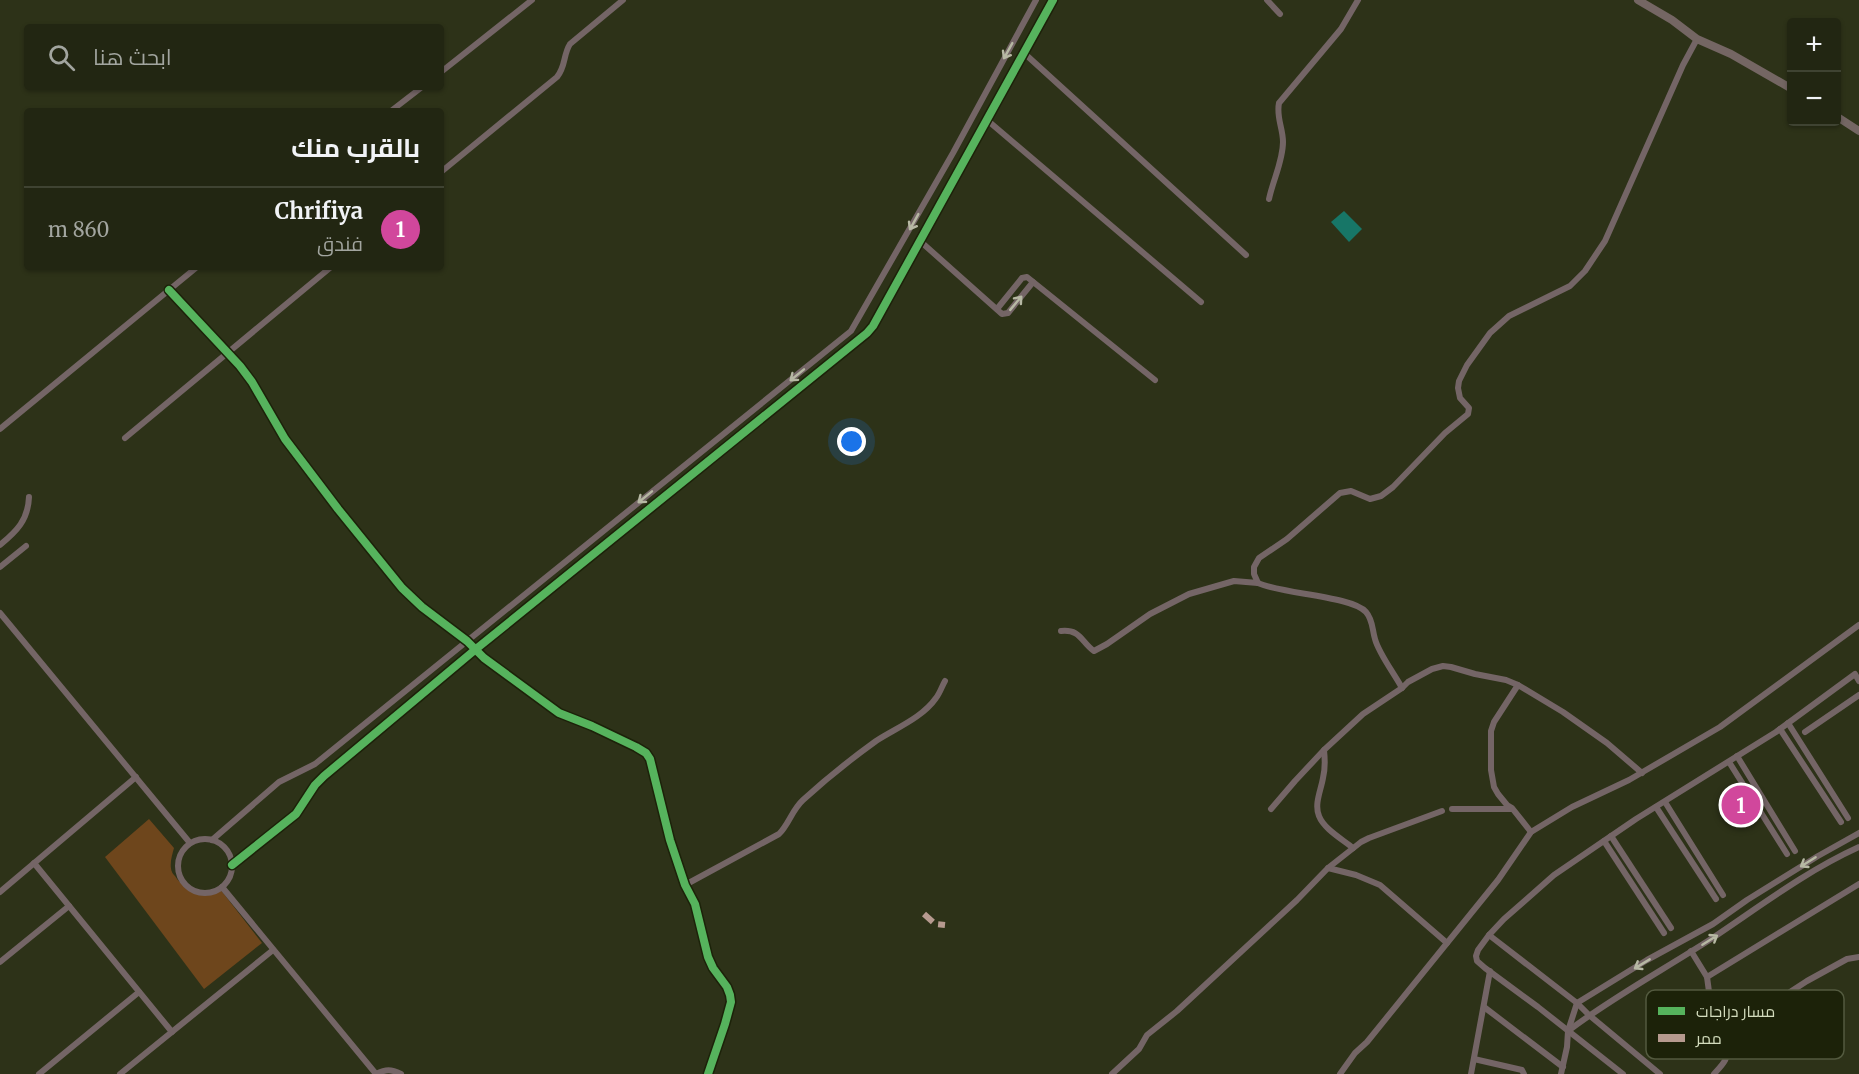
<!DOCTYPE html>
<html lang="ar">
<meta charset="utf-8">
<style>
body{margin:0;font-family:Merriweather,Cairo,serif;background:#2a2e1b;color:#f1f3f6;direction:rtl}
.controls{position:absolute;right:18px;top:18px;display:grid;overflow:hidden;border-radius:6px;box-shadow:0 2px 4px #0004}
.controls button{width:54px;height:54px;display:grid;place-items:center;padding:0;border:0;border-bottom:2px solid #3f4332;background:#222612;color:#f1f3f6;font:30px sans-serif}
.you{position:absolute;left:852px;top:442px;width:21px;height:21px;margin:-15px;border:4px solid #fff;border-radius:50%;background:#1a73e8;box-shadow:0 0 0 9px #1a73e833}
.badge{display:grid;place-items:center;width:39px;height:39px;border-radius:50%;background:#99a083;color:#fff;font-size:20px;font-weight:700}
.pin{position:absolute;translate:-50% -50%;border:3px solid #fff;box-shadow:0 2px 6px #0006}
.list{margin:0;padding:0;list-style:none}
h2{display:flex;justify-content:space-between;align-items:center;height:78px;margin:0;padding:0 24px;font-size:26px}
h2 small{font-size:20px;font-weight:400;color:#a2a59f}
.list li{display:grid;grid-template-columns:39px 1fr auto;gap:18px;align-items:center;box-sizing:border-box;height:84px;padding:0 24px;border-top:2px solid #3f4332}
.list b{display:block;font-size:22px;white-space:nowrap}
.list p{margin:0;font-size:20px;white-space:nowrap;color:#a2a59f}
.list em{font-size:20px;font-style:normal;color:#a2a59f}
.icon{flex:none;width:33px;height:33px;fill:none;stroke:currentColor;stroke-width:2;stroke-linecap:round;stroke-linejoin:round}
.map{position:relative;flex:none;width:1859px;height:1074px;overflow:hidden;direction:ltr}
.search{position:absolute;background:#222612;box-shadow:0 2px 4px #0004;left:24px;top:24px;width:420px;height:66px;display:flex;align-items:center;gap:15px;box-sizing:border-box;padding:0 21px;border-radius:6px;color:#a2a59f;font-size:22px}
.panel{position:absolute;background:#222612;box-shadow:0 2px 4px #0004;left:24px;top:108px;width:420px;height:162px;border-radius:6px;direction:rtl}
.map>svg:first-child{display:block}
.green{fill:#6e461c}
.water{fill:#177667}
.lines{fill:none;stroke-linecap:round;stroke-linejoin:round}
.street{stroke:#746566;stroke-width:6}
.secondary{stroke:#746663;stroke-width:8}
.quiet{stroke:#b69a8f;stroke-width:6;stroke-dasharray:12 6;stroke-linecap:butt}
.cycleway-casing{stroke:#1c2209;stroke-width:11}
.cycleway{stroke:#56b35d;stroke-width:8}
.oneway{stroke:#b6b8a3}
.key{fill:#1c2209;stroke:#535a3f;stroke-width:1.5}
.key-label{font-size:16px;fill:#d3dcbd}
</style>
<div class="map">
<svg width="1859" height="1074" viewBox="0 0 1859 1074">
<rect width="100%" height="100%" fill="#2d3218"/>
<path class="green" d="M149,819l25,29c-2,7 -5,17 -2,24 0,1 5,6 5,7 13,15 25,16 43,10l42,54 -58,46 -99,-132z"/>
<path class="water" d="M1344,211l18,18 -13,13 -18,-20z"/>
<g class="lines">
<g class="street">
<path d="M1267,0l13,14"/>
<path d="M1024,53l222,202"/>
<path d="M441,72l91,-72"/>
<path d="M391,111l31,-24"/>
<path d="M987,120l214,182"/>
<path d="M441,172l116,-95c9,-11 6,-22 13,-33l53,-44"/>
<path d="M1269,199c4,-19 14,-38 14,-57 0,-14 -7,-25 -4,-39l62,-74 17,-29"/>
<path d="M920,241l82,73 6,-1 25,-31"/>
<path d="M169,290l71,76 12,16 33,57 53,70 64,79 20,19 45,34 17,17 75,55 33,13 44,21 10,6 4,6 20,81 15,45 10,19 13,53 5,11 14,19 3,8 1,7 -6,22 -17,50"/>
<path d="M997,309l25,-31 5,-1 128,103"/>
<path d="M0,429l197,-162"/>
<path d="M125,438l206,-171"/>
<path d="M0,545c17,-14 28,-25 29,-48"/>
<path d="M0,567l26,-21"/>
<path d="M0,613l190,230"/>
<path d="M1061,631c20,-2 20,11 33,20l13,-7 43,-30 39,-20 45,-13 24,2"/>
<path d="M1518,685l-24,37 -3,9v39l3,17 4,7 9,11 5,3 19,24"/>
<path d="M1402,688c-8,-15 -23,-34 -27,-49 -3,-10 -2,-19 -9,-27 -14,-16 -84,-18 -108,-29l-4,-9v-7l5,-9 28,-19 53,-46 11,-2 19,8 11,-3 12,-9 52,-54 23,-19 1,-6 -9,-10 -2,-10 1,-7 8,-16 23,-32 19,-17 61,-30 15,-15 20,-30 78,-176 14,-26"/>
<path d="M1788,723l60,95"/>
<path d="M1780,729l61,93"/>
<path d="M1805,732l54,-37"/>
<path d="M1737,756l58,95"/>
<path d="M1729,762l58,92"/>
<path d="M1665,802l58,93"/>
<path d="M1656,807l60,92"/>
<path d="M1271,809l24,-28 29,-31"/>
<path d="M1452,809h60"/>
<path d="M1611,836l60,92"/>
<circle cx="205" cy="866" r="27"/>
<path d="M212,840l67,-58 36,-18 536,-433 102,-178 83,-153"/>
<path d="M1604,841l60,92"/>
<path d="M1353,848c-11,-9 -29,-19 -34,-32 -5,-12 2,-26 4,-38 2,-8 2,-19 1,-28l39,-36 39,-26 6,-6 24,-13 11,-3 8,1 24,7 31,6 12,5 45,27 44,31 35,30"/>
<path d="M34,863l138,169"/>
<path d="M232,865l64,-51 19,-29 9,-9 152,-127 391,-316 6,-7 180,-326"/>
<path d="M1328,868l28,7 24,10 67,58"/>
<path d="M685,885l94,-51c10,-10 13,-24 24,-34 23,-21 48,-41 73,-59 20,-13 46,-23 60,-43 4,-5 6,-12 9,-17"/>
<path d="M222,887l154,187"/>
<path d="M0,892l136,-115"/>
<path d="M1489,935l88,68 12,12 71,59"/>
<path d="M1691,951l16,26 3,22 17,49c2,11 -5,17 -13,26"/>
<path d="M0,962l69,-56"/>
<path d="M1707,977l152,-93"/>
<path d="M1484,1007l79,60"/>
<path d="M1568,1031c45,-34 95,-61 143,-92 48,-32 95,-68 148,-92"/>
<path d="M1727,1048l31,-35 49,-32 40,-22 12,-2"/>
<path d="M1474,1059l48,11 2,4"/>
<path d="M39,1074l100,-82"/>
<path d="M120,1074l153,-124"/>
<path d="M376,1074c10,-5 15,-5 25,0"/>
<path d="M1112,1074l27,-25 8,-14 30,-24 120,-111 31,-32 33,-26 8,-4 73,-27"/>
<path d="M1340,1074l15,-21 12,-11 131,-162 33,-48 41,-25 57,-27 91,-53 139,-102"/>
<path d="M1471,1074l19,-103"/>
<path d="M1561,1074l6,-27 1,-16 9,-28 70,-43 66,-36 34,-24 71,-44 41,-23"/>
<path d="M1623,1074l-85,-67 -53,-39 -8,-7 -1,-5 2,-6 11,-15 15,-16 50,-44 82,-56 140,-87 79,-58 4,7"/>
</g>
<g class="secondary">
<path d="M1638,0l34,20 25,19 34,15 61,35"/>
<path d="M1836,116l23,15"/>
</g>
<path class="quiet" d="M924,914l11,10 10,1"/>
<defs>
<g id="cycleway">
<path d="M169,290l71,76 12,16 33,57 53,70 64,79 20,19 45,34 17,17 75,55 33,13 44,21 10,6 4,6 20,81 15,45 10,19 13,53 5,11 14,19 3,8 1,7 -6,22 -17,50"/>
<path d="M232,865l64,-51 19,-29 9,-9 152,-127 391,-316 6,-7 180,-326"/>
</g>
</defs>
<use href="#cycleway" class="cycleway-casing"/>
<use href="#cycleway" class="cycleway"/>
</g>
<defs><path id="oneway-shaft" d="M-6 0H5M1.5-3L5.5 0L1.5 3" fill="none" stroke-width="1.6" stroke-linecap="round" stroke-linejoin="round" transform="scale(1.5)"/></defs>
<g class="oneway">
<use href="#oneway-shaft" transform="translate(1008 51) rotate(119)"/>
<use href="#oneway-shaft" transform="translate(914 222) rotate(119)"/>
<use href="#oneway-shaft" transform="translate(1016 303) rotate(-50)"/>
<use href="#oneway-shaft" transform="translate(797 375) rotate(141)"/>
<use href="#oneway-shaft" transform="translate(645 497) rotate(141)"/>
<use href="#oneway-shaft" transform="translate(1808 862) rotate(148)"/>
<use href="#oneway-shaft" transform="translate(1710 940) rotate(-32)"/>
<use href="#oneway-shaft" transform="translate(1642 964) rotate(149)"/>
</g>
<rect x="1646" y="990" width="198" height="69" rx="9" class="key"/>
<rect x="1658" y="1007" width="27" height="8" fill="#56b35d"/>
<rect x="1658" y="1034" width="27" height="8" fill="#b69a8f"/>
<g class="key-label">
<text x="1696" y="1017">مسار دراجات</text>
<text x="1696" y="1044">ممر</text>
</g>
</svg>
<div class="controls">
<button>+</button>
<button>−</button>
</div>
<div class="you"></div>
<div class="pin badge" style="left:1741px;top:805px;background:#d1479c">1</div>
<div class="search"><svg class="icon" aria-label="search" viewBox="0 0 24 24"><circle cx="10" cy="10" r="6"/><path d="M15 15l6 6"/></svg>ابحث هنا</div>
<section class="panel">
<h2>بالقرب منك<small></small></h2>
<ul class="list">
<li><span class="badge" style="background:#d1479c">1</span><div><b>Chrifiya</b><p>فندق</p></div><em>860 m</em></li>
</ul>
</section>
</div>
